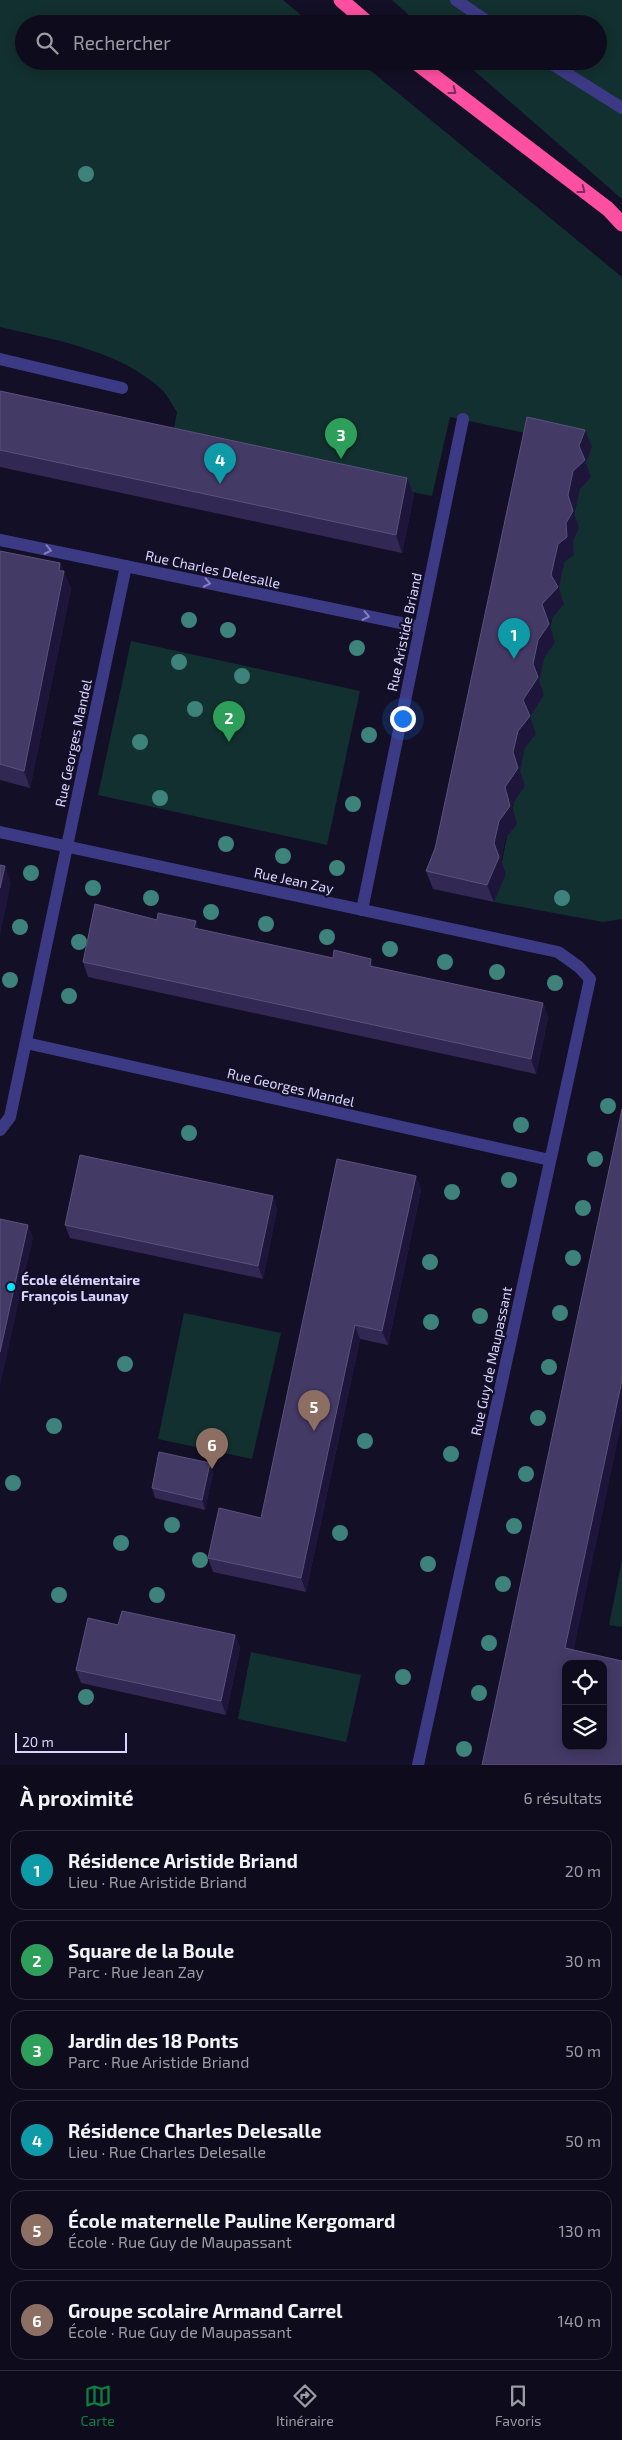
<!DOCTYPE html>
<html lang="fr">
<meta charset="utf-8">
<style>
body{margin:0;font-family:"Exo 2",sans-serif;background:#171425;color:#f1f3f6}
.controls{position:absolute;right:15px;bottom:15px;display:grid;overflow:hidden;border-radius:10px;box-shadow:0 2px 12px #0003}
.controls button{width:45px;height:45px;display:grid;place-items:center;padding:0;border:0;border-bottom:1px solid #2e2b3b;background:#0e0b1c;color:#f1f3f6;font:25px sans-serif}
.scale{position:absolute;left:15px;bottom:12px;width:112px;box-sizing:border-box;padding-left:5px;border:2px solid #d9d4ff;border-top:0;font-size:14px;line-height:18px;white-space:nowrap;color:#d9d4ff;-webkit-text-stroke:4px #130f26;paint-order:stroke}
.you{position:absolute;left:402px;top:718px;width:18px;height:18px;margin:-12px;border:4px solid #fff;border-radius:50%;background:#1a73e8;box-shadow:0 0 0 8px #1a73e833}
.badge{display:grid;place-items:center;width:32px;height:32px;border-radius:50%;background:#0b8043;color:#fff;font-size:16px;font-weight:700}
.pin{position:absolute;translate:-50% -41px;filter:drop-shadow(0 1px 2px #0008)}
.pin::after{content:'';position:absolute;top:26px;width:18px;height:15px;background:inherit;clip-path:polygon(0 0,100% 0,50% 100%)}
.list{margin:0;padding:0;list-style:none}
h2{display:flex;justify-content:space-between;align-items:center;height:65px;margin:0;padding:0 20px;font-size:21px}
h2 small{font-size:16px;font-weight:400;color:#9b9ba3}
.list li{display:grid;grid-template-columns:32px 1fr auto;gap:15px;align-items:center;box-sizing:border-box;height:80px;margin:0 10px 10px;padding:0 10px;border:1px solid #2e2b3b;border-radius:15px}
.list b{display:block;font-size:19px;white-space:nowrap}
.list p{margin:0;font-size:16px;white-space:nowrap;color:#9b9ba3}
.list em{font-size:16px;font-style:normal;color:#9b9ba3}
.icon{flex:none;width:28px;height:28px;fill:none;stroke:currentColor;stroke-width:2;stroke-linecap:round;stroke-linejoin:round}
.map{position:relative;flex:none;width:622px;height:1765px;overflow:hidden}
.search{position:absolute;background:#0e0b1c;box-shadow:0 2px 12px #0003;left:15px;right:15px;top:15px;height:55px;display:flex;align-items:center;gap:12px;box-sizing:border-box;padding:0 18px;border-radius:28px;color:#9b9ba3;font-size:19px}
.sheet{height:605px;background:#0e0b1c}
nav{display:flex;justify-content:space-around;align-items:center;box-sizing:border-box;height:70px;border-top:1px solid #2e2b3b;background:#0e0b1c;font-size:14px;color:#9b9ba3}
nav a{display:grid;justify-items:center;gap:2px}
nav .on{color:#0b8043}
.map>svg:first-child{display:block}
.green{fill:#12302f}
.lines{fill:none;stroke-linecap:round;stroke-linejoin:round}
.minor{stroke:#3d3a85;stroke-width:12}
.highway{stroke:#ff4fa3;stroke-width:15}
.tree{fill:#3d827b}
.wall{fill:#312854}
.shaded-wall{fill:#1d163a}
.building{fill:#433a66;stroke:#5a527e;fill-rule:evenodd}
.oneway{stroke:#7d2c5e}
.oneway2{stroke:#837fbc}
.poi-dot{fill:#00e5ff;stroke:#130f26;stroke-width:2}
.labels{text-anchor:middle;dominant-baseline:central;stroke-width:4.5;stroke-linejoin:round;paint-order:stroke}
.street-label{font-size:14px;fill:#d9d4ff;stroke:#130f26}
.poi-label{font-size:14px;font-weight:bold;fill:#d9d4ff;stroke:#130f26;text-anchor:start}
</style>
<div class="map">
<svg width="622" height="1765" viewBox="0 0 622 1765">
<rect width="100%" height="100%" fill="#130f26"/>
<g class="green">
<path d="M0,0h283l29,24h-288v37h335l263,216v642l-19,3 -109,-20 32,-161 8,-5 -5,-12 17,-74 5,-2 3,-6 -5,-9 16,-74 6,-2 2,-37 8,-36 -51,-50 -80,-17 -18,79 -261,-52 6,-32c-5,-7 -9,-16 -15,-22 -42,-40 -108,-50 -162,-63z"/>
<path d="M392,0h230v199l-159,-138h135v-37h-179z"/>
<path d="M131,641l229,50 -33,154 -229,-50z"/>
<path d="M184,1313l97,20 -29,126 -94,-20z"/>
<path d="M622,1560v67l-13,-2z"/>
<path d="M251,1652l110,23 -15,67 -108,-23z"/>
</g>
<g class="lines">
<g class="minor">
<path d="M456,0l35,24"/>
<path d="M547,61l75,47"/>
<path d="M0,359l122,29"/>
<path d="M0,540l420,87"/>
<path d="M0,832l558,120 21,15 11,12 -172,786"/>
<path d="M362,910l101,-491"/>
<path d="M26,1043l524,117"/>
<path d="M0,1130l10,-13 116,-551"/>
</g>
<g class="highway">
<path d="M341,0l28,24"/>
<path d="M414,61l194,148 14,15"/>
</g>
</g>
<g class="tree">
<circle cx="86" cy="174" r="8"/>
<circle cx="189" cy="620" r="8"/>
<circle cx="228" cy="630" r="8"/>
<circle cx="357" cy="648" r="8"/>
<circle cx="179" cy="662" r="8"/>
<circle cx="242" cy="676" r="8"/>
<circle cx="195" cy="709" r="8"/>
<circle cx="369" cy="735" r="8"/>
<circle cx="140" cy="742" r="8"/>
<circle cx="160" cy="798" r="8"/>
<circle cx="353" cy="804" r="8"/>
<circle cx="226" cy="844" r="8"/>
<circle cx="283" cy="856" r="8"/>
<circle cx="337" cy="868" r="8"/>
<circle cx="31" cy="873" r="8"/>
<circle cx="93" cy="888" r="8"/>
<circle cx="151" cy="898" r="8"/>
<circle cx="562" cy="898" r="8"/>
<circle cx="211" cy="912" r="8"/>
<circle cx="266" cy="924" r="8"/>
<circle cx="20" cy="927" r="8"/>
<circle cx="327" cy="937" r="8"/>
<circle cx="79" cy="942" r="8"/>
<circle cx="390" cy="949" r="8"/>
<circle cx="445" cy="962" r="8"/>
<circle cx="497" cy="972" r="8"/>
<circle cx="10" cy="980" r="8"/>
<circle cx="555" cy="983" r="8"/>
<circle cx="69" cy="996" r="8"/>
<circle cx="608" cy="1106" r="8"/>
<circle cx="521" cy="1125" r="8"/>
<circle cx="189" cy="1133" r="8"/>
<circle cx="595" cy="1159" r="8"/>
<circle cx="509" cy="1180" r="8"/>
<circle cx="452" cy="1192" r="8"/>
<circle cx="583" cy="1208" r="8"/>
<circle cx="573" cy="1258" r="8"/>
<circle cx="430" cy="1262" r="8"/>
<circle cx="560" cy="1313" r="8"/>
<circle cx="480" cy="1316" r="8"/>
<circle cx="431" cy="1322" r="8"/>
<circle cx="125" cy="1364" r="8"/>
<circle cx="549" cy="1367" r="8"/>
<circle cx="538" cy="1418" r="8"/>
<circle cx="54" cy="1426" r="8"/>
<circle cx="365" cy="1441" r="8"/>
<circle cx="451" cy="1454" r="8"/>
<circle cx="526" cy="1474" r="8"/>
<circle cx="13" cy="1483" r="8"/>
<circle cx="172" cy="1525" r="8"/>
<circle cx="514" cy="1526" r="8"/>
<circle cx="340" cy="1533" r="8"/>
<circle cx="121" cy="1543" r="8"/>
<circle cx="200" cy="1560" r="8"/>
<circle cx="428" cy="1564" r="8"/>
<circle cx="503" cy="1584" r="8"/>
<circle cx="59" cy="1595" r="8"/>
<circle cx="157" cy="1595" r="8"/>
<circle cx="489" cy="1643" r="8"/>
<circle cx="403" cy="1677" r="8"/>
<circle cx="479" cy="1693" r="8"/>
<circle cx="86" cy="1697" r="8"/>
<circle cx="464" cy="1749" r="8"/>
</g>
<g class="wall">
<path d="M0,391l407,87 7,17 -12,58 -402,-86z"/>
<path d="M585,430l7,17 -6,16 5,14 -11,12 -6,24 5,15 -6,13 1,14 -10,7 -5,27 5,15 -15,18 6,20 -11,16 -5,23 5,14 -14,22 6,17 -12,15 -4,21 5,16 -13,19 5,19 -12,15 -4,21 5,14 -12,28 -61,-13 -7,-18z"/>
<path d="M0,551l60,12 11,26 -41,199 -30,-8z"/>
<path d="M157,920l386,83 5,15 -12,56 -448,-97 -5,-15z"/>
<path d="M416,1176l5,14 -33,155 -28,-6 -54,253 -93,-20 -5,-14 53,-40z"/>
<path d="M273,1196l4,13 -14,70 -193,-41 -5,-13z"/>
<path d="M210,1463l3,10 -8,37 -50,-12 -3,-10z"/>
<path d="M118,1625l117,10 5,13 -14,67 -145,-32 -5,-13z"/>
</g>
<g class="shaded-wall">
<path d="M585,430l7,17 -6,16 5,14 -11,12 -6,24 5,15 -6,13 1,14 -10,7 -5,27 5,15 -15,18 6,20 -11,16 -5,23 5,14 -14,22 6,17 -12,15 -4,21 5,16 -13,19 5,19 -12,15 -4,21 5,14 -12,28 -7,-17 7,-42 29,-143 10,-36 9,-60 9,-29 7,-31 8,-21 2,-28 11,-49z"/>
<path d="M407,478l7,17 -12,58 -6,-18z"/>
<path d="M60,563l4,11v-3l7,18 -41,199 -6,-17z"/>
<path d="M5,866l6,17 -11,53v-48z"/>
<path d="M196,921l5,15 -7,-8z"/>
<path d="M371,959l6,15 -7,-8z"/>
<path d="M543,1003l5,15 -12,56 -5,-15z"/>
<path d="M416,1176l5,14 -33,155 -6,-14z"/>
<path d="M273,1196l4,13 -14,70 -5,-13z"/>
<path d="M28,1225l5,13 -33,149v-35z"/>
<path d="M355,1325l5,14 -54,253 -5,-14z"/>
<path d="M622,1380v41l-51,242 -6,-15z"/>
<path d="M210,1463l3,10 -8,37 -3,-10z"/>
<path d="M235,1635l5,13 -14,67 -5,-14z"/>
</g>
<g class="building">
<path d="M0,391l407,87 -11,57 -396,-85z"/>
<path d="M527,417l58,13 -6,16 6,14 -12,11 -5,24 5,16 -7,12 1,14 -9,7 -7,31 7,12 -16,17 7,20 -11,16 -5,24 5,13 -15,23 7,16 -12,15 -5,21 5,16 -13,19 5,19 -11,15 -5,22 5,14 -12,28 -61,-14 9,-22z"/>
<path d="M0,551l60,12 -1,8h5l-40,200 -24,-7z"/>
<path d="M0,865l5,1 -5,22z"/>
<path d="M95,904l62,16 1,-7 38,8 -2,7 139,30 1,-8 37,9 -1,7 173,37 -12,56 -448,-97z"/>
<path d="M622,1109v271l-57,268 57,13v104h-140zM566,1664h37v82h-37z"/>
<path d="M80,1155l193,41 -15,70 -193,-41z"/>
<path d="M337,1159l79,17 -34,155 -27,-6 -54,253 -93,-20 11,-50 42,10z"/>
<path d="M0,1219l28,6 -28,127z"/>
<path d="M159,1452l51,11 -8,37 -50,-12z"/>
<path d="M122,1611l113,24 -14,66 -145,-31 12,-52 30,7z"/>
</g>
<defs><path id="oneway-chevron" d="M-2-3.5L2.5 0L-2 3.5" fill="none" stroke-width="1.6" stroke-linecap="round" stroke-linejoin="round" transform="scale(1.25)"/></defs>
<g class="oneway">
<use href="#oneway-chevron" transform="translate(453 91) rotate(37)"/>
<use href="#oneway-chevron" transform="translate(582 190) rotate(37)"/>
</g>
<g class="oneway2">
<use href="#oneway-chevron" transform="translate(48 550) rotate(12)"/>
<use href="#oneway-chevron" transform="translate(207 583) rotate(12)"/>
<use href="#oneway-chevron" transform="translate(366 616) rotate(12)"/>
</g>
<circle class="poi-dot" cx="11" cy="1287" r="5"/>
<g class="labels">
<g class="street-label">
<text transform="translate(213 569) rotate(12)">Rue Charles Delesalle</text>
<text transform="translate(404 632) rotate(-78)">Rue Aristide Briand</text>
<text transform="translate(73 743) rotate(-78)">Rue Georges Mandel</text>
<text transform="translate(294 880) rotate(12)">Rue Jean Zay</text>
<text transform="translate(291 1087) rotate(13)">Rue Georges Mandel</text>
<text transform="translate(491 1361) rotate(-78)">Rue Guy de Maupassant</text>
</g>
<g class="poi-label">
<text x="21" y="1279">École élémentaire<tspan x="21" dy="16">François Launay</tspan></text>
</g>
</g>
</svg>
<div class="controls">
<button><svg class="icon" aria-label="locate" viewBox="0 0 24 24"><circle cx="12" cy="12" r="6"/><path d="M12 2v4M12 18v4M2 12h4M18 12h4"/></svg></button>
<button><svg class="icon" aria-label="layers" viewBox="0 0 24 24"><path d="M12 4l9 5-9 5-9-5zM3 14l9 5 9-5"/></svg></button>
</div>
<div class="scale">20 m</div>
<div class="you"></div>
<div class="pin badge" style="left:514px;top:659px;background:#0f9aa8">1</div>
<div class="pin badge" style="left:229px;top:742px;background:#2e9e5b">2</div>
<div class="pin badge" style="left:341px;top:459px;background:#2e9e5b">3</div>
<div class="pin badge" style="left:220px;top:484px;background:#0f9aa8">4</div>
<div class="pin badge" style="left:314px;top:1431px;background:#8d6e63">5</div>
<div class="pin badge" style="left:212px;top:1469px;background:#8d6e63">6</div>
<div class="search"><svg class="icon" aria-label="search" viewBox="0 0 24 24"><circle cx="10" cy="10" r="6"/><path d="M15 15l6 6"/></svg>Rechercher</div>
</div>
<section class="sheet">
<h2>À proximité<small>6 résultats</small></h2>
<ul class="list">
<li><span class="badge" style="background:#0f9aa8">1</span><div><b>Résidence Aristide Briand</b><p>Lieu · Rue Aristide Briand</p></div><em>20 m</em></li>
<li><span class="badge" style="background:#2e9e5b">2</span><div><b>Square de la Boule</b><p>Parc · Rue Jean Zay</p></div><em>30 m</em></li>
<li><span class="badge" style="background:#2e9e5b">3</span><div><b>Jardin des 18 Ponts</b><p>Parc · Rue Aristide Briand</p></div><em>50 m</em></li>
<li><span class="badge" style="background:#0f9aa8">4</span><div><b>Résidence Charles Delesalle</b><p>Lieu · Rue Charles Delesalle</p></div><em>50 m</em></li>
<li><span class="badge" style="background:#8d6e63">5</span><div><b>École maternelle Pauline Kergomard</b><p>École · Rue Guy de Maupassant</p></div><em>130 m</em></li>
<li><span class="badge" style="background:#8d6e63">6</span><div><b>Groupe scolaire Armand Carrel</b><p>École · Rue Guy de Maupassant</p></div><em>140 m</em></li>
</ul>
</section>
<nav>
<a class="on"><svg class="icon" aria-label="map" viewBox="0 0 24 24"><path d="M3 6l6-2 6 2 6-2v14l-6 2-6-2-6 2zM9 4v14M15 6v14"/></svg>Carte</a>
<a><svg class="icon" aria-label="directions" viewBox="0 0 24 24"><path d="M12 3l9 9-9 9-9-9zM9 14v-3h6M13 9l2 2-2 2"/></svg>Itinéraire</a>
<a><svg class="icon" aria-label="saved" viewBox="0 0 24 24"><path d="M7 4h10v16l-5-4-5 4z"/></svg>Favoris</a>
</nav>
